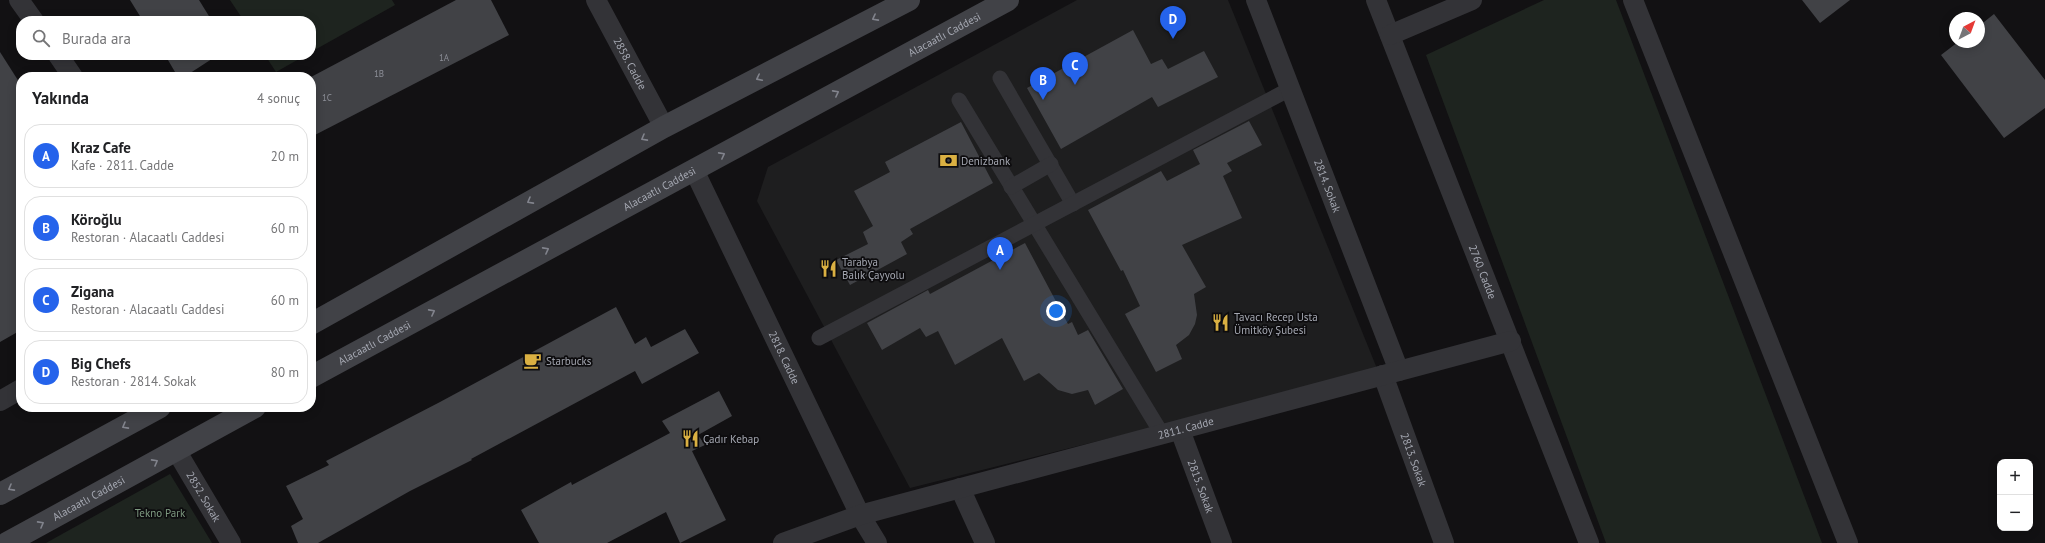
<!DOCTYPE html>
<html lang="tr">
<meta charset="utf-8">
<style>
body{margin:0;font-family:"PT Sans",sans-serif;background:#f2f2f2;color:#202124}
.controls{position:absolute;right:12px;bottom:12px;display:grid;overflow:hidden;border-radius:8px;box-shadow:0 2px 10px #0003}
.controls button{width:36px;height:36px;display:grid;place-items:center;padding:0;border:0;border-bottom:1px solid #e0e0e0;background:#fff;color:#202124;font:20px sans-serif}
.compass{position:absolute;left:1949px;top:12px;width:36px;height:36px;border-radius:50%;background:#fff;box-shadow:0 2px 10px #0003;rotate:41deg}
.you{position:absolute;left:1056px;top:311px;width:14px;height:14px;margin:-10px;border:3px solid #fff;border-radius:50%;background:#1a73e8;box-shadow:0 0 0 6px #1a73e833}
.badge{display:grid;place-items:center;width:26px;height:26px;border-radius:50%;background:#2563eb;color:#fff;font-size:13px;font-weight:700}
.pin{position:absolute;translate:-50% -33px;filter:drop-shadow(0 1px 2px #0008)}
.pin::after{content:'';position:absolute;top:21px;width:14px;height:12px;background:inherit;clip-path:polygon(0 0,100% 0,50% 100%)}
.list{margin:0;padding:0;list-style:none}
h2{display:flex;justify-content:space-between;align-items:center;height:52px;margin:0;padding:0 16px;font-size:17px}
h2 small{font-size:13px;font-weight:400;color:#757577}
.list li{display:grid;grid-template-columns:26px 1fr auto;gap:12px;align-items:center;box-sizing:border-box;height:64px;margin:0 8px 8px;padding:0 8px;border:1px solid #e0e0e0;border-radius:16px}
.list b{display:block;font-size:15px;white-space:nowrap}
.list p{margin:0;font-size:13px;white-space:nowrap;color:#757577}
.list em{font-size:13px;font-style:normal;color:#757577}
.icon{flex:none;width:22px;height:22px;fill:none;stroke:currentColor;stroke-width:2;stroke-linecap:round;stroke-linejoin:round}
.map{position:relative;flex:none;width:2045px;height:543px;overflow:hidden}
.search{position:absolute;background:#fff;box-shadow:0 2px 10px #0003;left:16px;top:16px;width:300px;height:44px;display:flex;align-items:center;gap:10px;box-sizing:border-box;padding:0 14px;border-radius:16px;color:#757577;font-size:15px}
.panel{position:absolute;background:#fff;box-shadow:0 2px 10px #0003;left:16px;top:72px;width:300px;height:340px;border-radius:16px}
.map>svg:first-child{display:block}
.built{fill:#1e1e1f}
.green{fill:#1e241f}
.building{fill:#414246}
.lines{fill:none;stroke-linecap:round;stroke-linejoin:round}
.pedestrian{stroke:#333337;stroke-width:15}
.minor{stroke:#333337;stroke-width:20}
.secondary{stroke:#414247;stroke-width:22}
.oneway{stroke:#82848d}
.labels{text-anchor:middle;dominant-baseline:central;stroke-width:3.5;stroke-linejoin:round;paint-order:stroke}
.number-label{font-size:9px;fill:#8c8e97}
.street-label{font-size:11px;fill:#a5a8b2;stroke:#0d0c0e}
.poi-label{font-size:11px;fill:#a5a8b2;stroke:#0d0c0e;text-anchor:start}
.park-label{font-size:11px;fill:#7e9a81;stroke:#0d0c0e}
</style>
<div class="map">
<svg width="2045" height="543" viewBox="0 0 2045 543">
<rect width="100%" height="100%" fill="#121113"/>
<path class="built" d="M1077,0h151l150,371 -468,117 -153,-287 11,-34z"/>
<g class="green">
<path d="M230,0h162l3,5 -84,47v-31h-67z"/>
<path d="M1544,0h72l206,543h-216l-180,-488z"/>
<path d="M265,55h41l-30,17z"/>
<path d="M170,474l42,69h-166z"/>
</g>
<g class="building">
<path d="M130,0h69l13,21h-69z"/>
<path d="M456,0h35l18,35 -198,102v-60z"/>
<path d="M1802,0h48l-30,23z"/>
<path d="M1994,14l51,66v28l-41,30 -63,-83 17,-13h21v-16z"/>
<path d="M1133,30l18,34 11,-5 6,10 36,-18 14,26 -60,30 -6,-10 -91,52 -34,-61z"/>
<path d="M0,52l21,33v245l-21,12z"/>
<path d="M165,55h53l-34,22h-6z"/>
<path d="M1249,121l13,24 -35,18 5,8 -9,5 19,42 -60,27 24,42 -12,7 3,21 -2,9 -6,11 -13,10 6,14 -26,13 -31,-58 15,-8 -17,-36 -2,1 -33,-61 73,-39 6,10 33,-17 -7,-14z"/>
<path d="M961,122l32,61 -83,46 3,5 -12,8 6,12 -57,31 -14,-25 32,-16 -5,-12 10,-6 -19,-35 36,-19 -5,-10z"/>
<path d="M1025,243l43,81 4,-2 6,13 10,-5 35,59 -28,16 -7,-15 -16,4 -14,-4 -19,-17 -15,8 -22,-43 -47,27 -17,-34 -12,6 -6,-9 -38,22 -15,-27 61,-33 2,4z"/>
<path d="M616,307l19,37 11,-7 5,10 34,-18 14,24 -57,31 -7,-13 -164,88 1,1 -62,31 -92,52h-20l-7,-17 12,-7 -17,-33 43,-21 -3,-4 114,-59z"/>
<path d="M719,391l13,25 -34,19 7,10 -13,6 34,69 -46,23 -14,-31 -59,31h-68l-18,-33 50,-28 1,3 98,-52 -8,-12z"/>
</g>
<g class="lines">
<g class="pedestrian">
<path d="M1000,78l73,126"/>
<path d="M959,100l203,334"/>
<path d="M1011,187l40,-23"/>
<path d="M819,338l471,-249"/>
</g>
<g class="minor">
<path d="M19,0l15,21"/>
<path id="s1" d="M596,0l68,127"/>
<path id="s2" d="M1256,0l143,371"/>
<path id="s3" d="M1376,0l213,543"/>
<path d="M1633,0l215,543"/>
<path d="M1390,35l82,-35"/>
<path d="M58,55l15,22"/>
<path id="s4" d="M694,170l166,345 17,28"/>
<path id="s5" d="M1383,375l61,168"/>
<path d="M0,401l21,-12"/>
<path id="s6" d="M1180,430l42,113"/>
<path id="s7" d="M176,450l55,93"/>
<path d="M960,488l25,55"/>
<path id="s8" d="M783,543l77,-28 651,-174"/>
</g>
<g class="secondary">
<path d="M311,324l353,-197 245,-127"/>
<path id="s9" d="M311,377l697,-377"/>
<path d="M0,494l160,-87"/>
<path id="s10" d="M7,543l248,-136"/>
</g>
</g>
<defs><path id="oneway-chevron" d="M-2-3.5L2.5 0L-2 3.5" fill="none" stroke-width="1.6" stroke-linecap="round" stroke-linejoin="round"/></defs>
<g class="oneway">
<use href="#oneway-chevron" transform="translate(875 18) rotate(152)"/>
<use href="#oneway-chevron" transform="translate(759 78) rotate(153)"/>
<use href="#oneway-chevron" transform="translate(836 93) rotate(-28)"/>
<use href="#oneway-chevron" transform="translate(644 138) rotate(151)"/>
<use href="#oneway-chevron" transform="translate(722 155) rotate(-28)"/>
<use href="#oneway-chevron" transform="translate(530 201) rotate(151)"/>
<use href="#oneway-chevron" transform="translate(546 250) rotate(-28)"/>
<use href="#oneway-chevron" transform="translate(432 312) rotate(-28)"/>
<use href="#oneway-chevron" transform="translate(125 426) rotate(151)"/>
<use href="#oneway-chevron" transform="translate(155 462) rotate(-29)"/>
<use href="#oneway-chevron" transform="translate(11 488) rotate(151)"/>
<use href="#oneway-chevron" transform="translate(41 524) rotate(-29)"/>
</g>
<defs>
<symbol id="bank-bare" viewBox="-9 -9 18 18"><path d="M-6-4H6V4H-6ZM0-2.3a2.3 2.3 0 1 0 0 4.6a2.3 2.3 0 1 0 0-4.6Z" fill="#dab042" stroke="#0d0c0e" stroke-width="2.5" paint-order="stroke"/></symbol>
<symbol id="restaurant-bare" viewBox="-9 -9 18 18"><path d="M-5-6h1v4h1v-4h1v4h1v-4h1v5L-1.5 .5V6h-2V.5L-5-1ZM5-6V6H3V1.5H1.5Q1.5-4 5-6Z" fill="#dab042" stroke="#0d0c0e" stroke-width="2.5" paint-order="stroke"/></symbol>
<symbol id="cafe-bare" viewBox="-9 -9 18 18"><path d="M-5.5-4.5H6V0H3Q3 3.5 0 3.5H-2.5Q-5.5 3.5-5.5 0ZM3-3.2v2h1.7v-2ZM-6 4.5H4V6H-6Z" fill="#dab042" stroke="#0d0c0e" stroke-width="2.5" paint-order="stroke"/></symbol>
</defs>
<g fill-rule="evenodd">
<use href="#bank-bare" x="936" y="148" width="25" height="25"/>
<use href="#restaurant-bare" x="816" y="256" width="25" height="25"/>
<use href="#restaurant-bare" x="1208" y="310" width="25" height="25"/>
<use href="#cafe-bare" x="520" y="348" width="25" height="25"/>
<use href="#restaurant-bare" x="678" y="426" width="25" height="25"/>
</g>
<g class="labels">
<g class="number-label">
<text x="444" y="57">1A</text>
<text x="379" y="73">1B</text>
<text x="327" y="97">1C</text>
</g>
<g class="street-label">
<text stroke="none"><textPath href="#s9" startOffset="720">Alacaatlı Caddesi</textPath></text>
<text stroke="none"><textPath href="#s1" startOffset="72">2858. Cadde</textPath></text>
<text stroke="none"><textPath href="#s2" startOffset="199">2814. Sokak</textPath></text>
<text stroke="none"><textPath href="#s9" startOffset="396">Alacaatlı Caddesi</textPath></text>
<text stroke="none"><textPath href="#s3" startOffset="292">2760. Cadde</textPath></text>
<text stroke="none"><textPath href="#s9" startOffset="72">Alacaatlı Caddesi</textPath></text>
<text stroke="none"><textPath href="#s4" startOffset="208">2818. Cadde</textPath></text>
<text stroke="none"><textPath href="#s8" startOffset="419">2811. Cadde</textPath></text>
<text stroke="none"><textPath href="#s5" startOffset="90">2813. Sokak</textPath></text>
<text stroke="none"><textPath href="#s6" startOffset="60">2815. Sokak</textPath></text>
<text stroke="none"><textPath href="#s7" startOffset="54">2852. Sokak</textPath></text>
<text stroke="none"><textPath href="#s10" startOffset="93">Alacaatlı Caddesi</textPath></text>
</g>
<g class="poi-label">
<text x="961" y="161">Denizbank</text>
<text x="842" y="262">Tarabya<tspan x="842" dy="13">Balık Çayyolu</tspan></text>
<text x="1234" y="317">Tavacı Recep Usta<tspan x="1234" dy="13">Ümitköy Şubesi</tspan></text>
<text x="546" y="361">Starbucks</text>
<text x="703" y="439">Çadır Kebap</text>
</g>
<g class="park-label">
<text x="160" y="513">Tekno Park</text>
</g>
</g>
</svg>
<div class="controls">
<button>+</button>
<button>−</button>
</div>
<svg class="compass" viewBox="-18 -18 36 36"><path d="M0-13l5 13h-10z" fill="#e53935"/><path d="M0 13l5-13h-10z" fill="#757577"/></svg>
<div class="you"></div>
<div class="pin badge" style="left:1000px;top:270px">A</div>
<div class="pin badge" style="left:1043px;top:100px">B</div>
<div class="pin badge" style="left:1075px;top:85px">C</div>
<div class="pin badge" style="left:1173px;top:39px">D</div>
<div class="search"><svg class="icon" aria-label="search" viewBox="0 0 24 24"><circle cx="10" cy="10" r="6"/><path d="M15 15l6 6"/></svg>Burada ara</div>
<section class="panel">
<h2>Yakında<small>4 sonuç</small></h2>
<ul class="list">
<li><span class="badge">A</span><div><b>Kraz Cafe</b><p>Kafe · 2811. Cadde</p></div><em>20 m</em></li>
<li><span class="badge">B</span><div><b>Köroğlu</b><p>Restoran · Alacaatlı Caddesi</p></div><em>60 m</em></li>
<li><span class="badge">C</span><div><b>Zigana</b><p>Restoran · Alacaatlı Caddesi</p></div><em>60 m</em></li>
<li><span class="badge">D</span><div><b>Big Chefs</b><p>Restoran · 2814. Sokak</p></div><em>80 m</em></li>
</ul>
</section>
</div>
